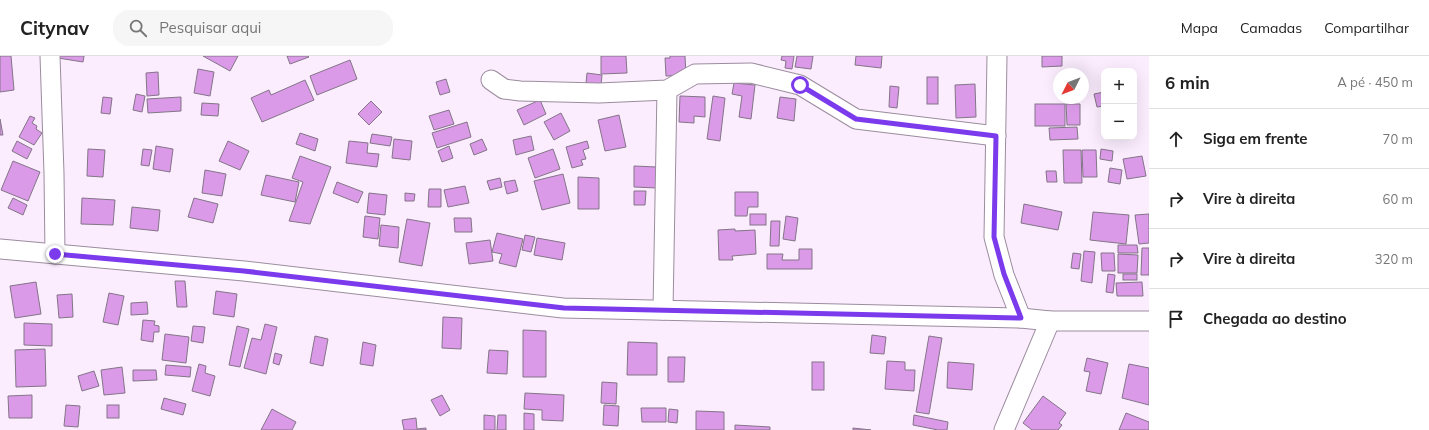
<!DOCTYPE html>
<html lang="pt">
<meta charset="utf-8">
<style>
body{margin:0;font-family:Mulish,sans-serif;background:#f6f6f6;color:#222}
.controls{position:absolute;right:12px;top:12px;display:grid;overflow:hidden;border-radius:8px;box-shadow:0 4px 16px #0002}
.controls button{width:36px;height:36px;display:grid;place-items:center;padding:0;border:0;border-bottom:1px solid #e0e0e0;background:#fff;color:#222;font:20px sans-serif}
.compass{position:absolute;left:1053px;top:12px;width:36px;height:36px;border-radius:50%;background:#fff;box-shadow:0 4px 16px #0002;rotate:228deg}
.stop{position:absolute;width:12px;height:12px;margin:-9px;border:3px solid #7c3aed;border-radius:50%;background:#fff}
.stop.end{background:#7c3aed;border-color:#fff;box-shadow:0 1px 4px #0008}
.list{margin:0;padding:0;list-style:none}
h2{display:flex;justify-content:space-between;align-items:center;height:52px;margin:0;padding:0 16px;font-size:17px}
h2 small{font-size:13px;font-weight:400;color:#767676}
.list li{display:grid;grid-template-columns:26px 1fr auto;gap:12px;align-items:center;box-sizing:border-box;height:60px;padding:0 16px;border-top:1px solid #e0e0e0}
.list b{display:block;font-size:15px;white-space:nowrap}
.list em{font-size:13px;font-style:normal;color:#767676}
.icon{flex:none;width:22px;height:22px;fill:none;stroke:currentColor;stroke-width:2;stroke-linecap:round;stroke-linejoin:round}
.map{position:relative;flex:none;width:1149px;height:374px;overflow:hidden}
header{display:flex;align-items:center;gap:24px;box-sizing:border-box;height:56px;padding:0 20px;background:#fff;border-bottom:1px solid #e0e0e0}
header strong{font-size:19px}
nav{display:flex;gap:22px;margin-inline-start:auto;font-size:14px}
.search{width:280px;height:36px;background:#f6f6f6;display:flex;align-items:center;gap:10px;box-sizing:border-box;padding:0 14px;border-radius:16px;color:#767676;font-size:15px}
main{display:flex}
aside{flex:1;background:#fff}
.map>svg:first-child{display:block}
.building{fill:#da9ae8;stroke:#837587}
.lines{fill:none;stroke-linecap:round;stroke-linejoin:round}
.minor-casing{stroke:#9b8c9e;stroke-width:21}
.minor{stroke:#fff;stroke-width:19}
.route{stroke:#7c3aed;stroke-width:5}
</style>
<header>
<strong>Citynav</strong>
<div class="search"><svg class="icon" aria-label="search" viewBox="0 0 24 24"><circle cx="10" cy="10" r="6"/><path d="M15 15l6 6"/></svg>Pesquisar aqui</div>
<nav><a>Mapa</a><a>Camadas</a><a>Compartilhar</a></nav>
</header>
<main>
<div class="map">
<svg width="1149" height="374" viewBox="0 0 1149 374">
<rect width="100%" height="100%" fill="#fbedfe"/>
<g class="building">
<path d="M0,0h11l3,34 -14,2z"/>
<path d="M58,0h26l-1,6 -25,-4z"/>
<path d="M203,0h35l-8,15z"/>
<path d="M287,0h21l1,1 -19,7z"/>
<path d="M601,0h25l1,17 -26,1z"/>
<path d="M670,0h15l1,19 -20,1 -1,-18h5z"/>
<path d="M782,0h12l-2,13 -7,-1 1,-7 -5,-1z"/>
<path d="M797,0h16l-2,13 -16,-2z"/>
<path d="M856,0h26l-1,12 -26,-3z"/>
<path d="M1042,0h20v10l-20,1z"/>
<path d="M350,4l7,19 -40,16 -7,-19z"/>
<path d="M198,13l16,3 -4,24 -16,-3z"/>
<path d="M158,16l1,23 -12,1 -1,-23z"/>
<path d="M587,17l15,2 -1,10 -15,-2z"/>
<rect x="927" y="21" width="11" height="27"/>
<path d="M446,23l4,13 -10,3 -4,-13z"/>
<path d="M305,24l9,20 -52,22 -11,-24 18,-8 2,5z"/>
<path d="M734,27l21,2 -4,34 -12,-2 3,-21 -10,-2z"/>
<path d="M975,28l1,33 -20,1 -1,-33z"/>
<path d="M890,30l9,1 -2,21 -8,-1z"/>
<path d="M1104,36v14l-7,1 -3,-13z"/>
<path d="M136,38l9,2 -3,16 -9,-2z"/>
<path d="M680,40l25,1v20l-11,-1v7l-15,-1z"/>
<path d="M713,40l12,2 -5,43 -13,-2z"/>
<path d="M103,41l9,1 -2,16 -9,-1z"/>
<path d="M181,41v14l-33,2 -1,-14z"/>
<path d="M780,41l16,2 -2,22 -17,-3z"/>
<path d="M540,44l6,14 -22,11 -7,-15z"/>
<path d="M371,45l11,11 -13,13 -11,-11z"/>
<path d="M202,47l17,1 -1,12 -17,-1z"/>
<rect x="1035" y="48" width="30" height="22"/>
<path d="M1066,48h14v21h-13z"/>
<path d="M449,54l5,14 -20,6 -5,-14z"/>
<path d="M561,57l9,18 -16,9 -10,-18z"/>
<path d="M619,59l7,32 -21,4 -7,-31z"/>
<path d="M30,60l5,2 -3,5 5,3 -1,3 6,4 -8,12 -15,-8z"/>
<path d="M0,63l3,16h-3z"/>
<path d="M467,66l4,15 -34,11 -5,-15z"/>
<path d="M1077,71l1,12 -28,1 -1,-12z"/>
<path d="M300,77l18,6 -3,12 -19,-7z"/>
<path d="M372,78l20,3 -2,9 -20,-3z"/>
<path d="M531,80l3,14 -18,5 -3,-15z"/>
<path d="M394,83l18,2 -2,19 -18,-2z"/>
<path d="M482,83l5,11 -13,5 -4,-11z"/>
<path d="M17,85l15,8 -5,10 -15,-8z"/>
<path d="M228,85l21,10 -9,19 -21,-9z"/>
<path d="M349,85l19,2 -1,10 12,1 -2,13 -31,-4z"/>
<path d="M587,85l2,7 -6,2 3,9 -5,1 2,5 -11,3 -6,-21z"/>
<path d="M156,90l17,3 -3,23 -17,-3z"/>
<path d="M449,90l4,12 -11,4 -4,-11z"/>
<path d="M88,93l17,1 -2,27 -16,-1z"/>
<path d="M143,93l9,1 -3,16 -8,-1z"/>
<path d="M553,93l7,20 -25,9 -7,-20z"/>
<path d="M1101,93l12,2 -1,10 -12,-2z"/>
<path d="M1063,94h18l1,33h-18z"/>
<path d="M1082,94h14l1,27h-14z"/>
<path d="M300,100l31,11 -21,57 -21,-3 14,-39 -11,-4z"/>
<path d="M1142,100l4,20 -19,3 -4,-20z"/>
<path d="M13,105l27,11 -12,29 -27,-11z"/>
<path d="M634,110l23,1v21l-23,-1z"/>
<path d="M1110,112l12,2 -2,14 -12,-2z"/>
<path d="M205,114l21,4 -4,22 -20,-3z"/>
<path d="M1046,115h10l1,11h-10z"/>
<path d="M563,118l7,29 -28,7 -8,-29z"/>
<path d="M266,119l33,7 -4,20 -34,-7z"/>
<path d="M578,121l21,1v31h-21z"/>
<path d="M500,122l2,9 -12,3 -3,-9z"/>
<path d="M515,124l3,11 -11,3 -3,-12z"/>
<path d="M337,126l26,10 -5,11 -25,-10z"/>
<path d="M465,130l4,17 -21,4 -4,-17z"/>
<path d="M429,133h12v18h-13z"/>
<path d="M634,135h12l-1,14h-11z"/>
<path d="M735,136h23v15h-10l-1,9h-12z"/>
<path d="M369,137l18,2 -2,20 -18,-2z"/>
<path d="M405,137l10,1 -1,7h-9z"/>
<path d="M13,142l14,7 -4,10 -15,-7z"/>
<path d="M82,142l33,2 -2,25 -32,-1z"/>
<path d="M194,142l24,6 -5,19 -25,-6z"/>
<path d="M1024,148l38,8 -4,18 -37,-7z"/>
<path d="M132,151l28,3 -2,21 -28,-3z"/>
<path d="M1093,156l36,3 -3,29 -36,-4z"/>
<rect x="750" y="158" width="16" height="11"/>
<path d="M1149,158v29l-10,1 -4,-29z"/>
<path d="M365,160l15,2 -2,21 -15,-2z"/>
<path d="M786,160l12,2 -3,23 -12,-2z"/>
<path d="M454,162h17l1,14h-17z"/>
<path d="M407,163l23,4 -8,43 -23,-4z"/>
<path d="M771,165h9l-1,25h-9z"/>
<path d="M381,169l18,2 -1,21 -19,-2z"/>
<path d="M735,173v2l20,-1 1,24 -24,2 1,4h-14l-1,-30z"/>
<path d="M497,177l26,6 -7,28 -17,-4 3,-9 -10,-2z"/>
<path d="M525,179l10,2 -4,15 -9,-2z"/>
<path d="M537,182l28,5 -3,17 -28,-5z"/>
<path d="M490,184l3,21 -24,3 -3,-21z"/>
<path d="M1118,189h19l1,8h-20z"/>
<path d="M1142,192h7v27h-8z"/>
<path d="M799,193h13v20h-45v-15h16l-1,6h17z"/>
<path d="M1084,195l11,1 -3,31 -11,-2z"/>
<path d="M1073,197l8,1 -2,15 -8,-1z"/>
<path d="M1101,197h13l1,18h-13z"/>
<path d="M1118,198l20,1 -1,18h-19z"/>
<path d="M1108,218l7,1 -2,18 -7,-1z"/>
<rect x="1123" y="218" width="14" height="6"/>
<path d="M175,225h10l2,26h-10z"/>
<path d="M36,226l5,32 -26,4 -5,-32z"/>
<path d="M1142,226l1,14h-26l-1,-13z"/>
<path d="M216,235l21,3 -3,23 -21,-3z"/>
<path d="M109,237l15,3 -6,29 -15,-3z"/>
<path d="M72,238l1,23 -14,1 -2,-23z"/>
<path d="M147,246l1,12 -17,1v-12z"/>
<path d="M443,261l19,1 -1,31 -19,-1z"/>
<path d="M143,264l12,1 -1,4 5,1v6h-5l-1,10 -12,-2z"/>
<path d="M24,267l28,1v22l-28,-1z"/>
<path d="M265,268l12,3 -11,47 -22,-6 8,-30 9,2z"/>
<path d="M193,270l12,1 -2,16 -12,-2z"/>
<path d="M237,270l12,3 -9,38 -11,-2z"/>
<path d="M523,274l23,1v46h-23z"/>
<path d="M165,278l24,3 -3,26 -24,-3z"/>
<path d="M872,279l14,2 -2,17 -14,-1z"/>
<path d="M315,280l13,3 -5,27 -13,-3z"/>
<path d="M929,280l13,2 -13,76 -13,-2z"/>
<path d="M363,286l13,3 -3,21 -13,-2z"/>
<path d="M628,286l29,1v32h-30z"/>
<path d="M45,293l1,37 -30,1 -1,-37z"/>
<path d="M489,294l19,1 -1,23 -20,-1z"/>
<path d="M275,297l7,2 -3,10 -6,-2z"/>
<path d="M668,301h17l-1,25h-16z"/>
<path d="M1087,302l21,5 -7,31 -15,-3 4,-19 -6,-1z"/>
<path d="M887,305l18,1v8h10l-1,21 -29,-2z"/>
<rect x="812" y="306" width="12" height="28"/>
<path d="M948,306l26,2 -2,26 -25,-2z"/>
<path d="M199,308l7,2 -1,7 10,3 -5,20 -18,-5z"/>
<path d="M1129,308l20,4v37l-27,-7z"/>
<path d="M166,309l25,2 -1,10 -25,-2z"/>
<path d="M122,311l3,26 -21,2 -3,-25z"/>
<path d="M133,314h23l1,10 -24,1z"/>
<path d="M94,315l5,15 -17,5 -4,-15z"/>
<path d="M602,326l15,1 -1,21 -15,-1z"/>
<path d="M525,337l39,2 -1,26 -21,-1v-10l-18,-1z"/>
<path d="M32,339v23h-23l-1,-22z"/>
<path d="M442,339l8,15 -10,6 -9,-16z"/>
<path d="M1043,340l23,17 -7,10 3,2 -4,5h-26l-9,-7z"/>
<path d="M164,342l22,6 -3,11 -22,-6z"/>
<path d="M66,349l14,1 -2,21 -14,-1z"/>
<rect x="107" y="349" width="12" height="13"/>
<path d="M604,349l15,1 -1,20 -15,-1z"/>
<path d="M641,352h25v14h-24z"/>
<path d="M272,353l24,13 -4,8h-31z"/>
<path d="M669,353l9,1 -1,13 -9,-1z"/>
<path d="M696,355l28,1v18h-28z"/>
<path d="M524,357l10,1v16h-10z"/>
<path d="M1126,357l23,9v8h-30z"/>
<path d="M484,359l11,1v14h-11z"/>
<path d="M498,359h8v15h-9z"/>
<path d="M914,359l34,7 -1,8h-9l-25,-5z"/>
<path d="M416,362l1,11 9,-1v2h-22l-2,-10z"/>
<path d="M735,369l35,2v3h-35z"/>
<path d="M853,372l18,2h-18z"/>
</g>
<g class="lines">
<defs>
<g id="minor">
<path d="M50,0l4,117 1,81"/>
<path d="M997,0l-3,181 10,38 17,43"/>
<path d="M491,24l13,9 16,2 79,2 68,-3 28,-16 56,-1 49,12 56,34 140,17"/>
<path d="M0,193l244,22 319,37 458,10 29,3h99"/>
<path d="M663,254l4,-220"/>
<path d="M1004,374l46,-109"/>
</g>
</defs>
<use href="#minor" class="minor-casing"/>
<use href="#minor" class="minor"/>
</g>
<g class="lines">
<path class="route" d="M55,198l189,17 320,37 457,10 -17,-44 -10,-37 2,-101 -140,-17 -56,-34"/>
</g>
</svg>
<div class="controls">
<button>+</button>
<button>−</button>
</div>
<svg class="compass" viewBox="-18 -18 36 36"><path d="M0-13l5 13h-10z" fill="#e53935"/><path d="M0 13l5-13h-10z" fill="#767676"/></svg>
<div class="stop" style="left:800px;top:29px"></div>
<div class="stop end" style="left:55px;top:198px"></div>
</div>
<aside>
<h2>6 min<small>A pé · 450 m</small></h2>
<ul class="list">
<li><svg class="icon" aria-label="ahead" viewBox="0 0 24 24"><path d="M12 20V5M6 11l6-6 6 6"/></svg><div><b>Siga em frente</b></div><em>70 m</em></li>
<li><svg class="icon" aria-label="right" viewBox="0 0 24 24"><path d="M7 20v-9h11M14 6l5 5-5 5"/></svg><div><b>Vire à direita</b></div><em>60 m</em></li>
<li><svg class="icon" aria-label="right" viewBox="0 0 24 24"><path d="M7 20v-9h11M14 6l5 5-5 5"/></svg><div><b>Vire à direita</b></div><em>320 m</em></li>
<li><svg class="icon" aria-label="arrive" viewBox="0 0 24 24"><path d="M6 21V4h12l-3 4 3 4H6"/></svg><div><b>Chegada ao destino</b></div></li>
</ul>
</aside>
</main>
